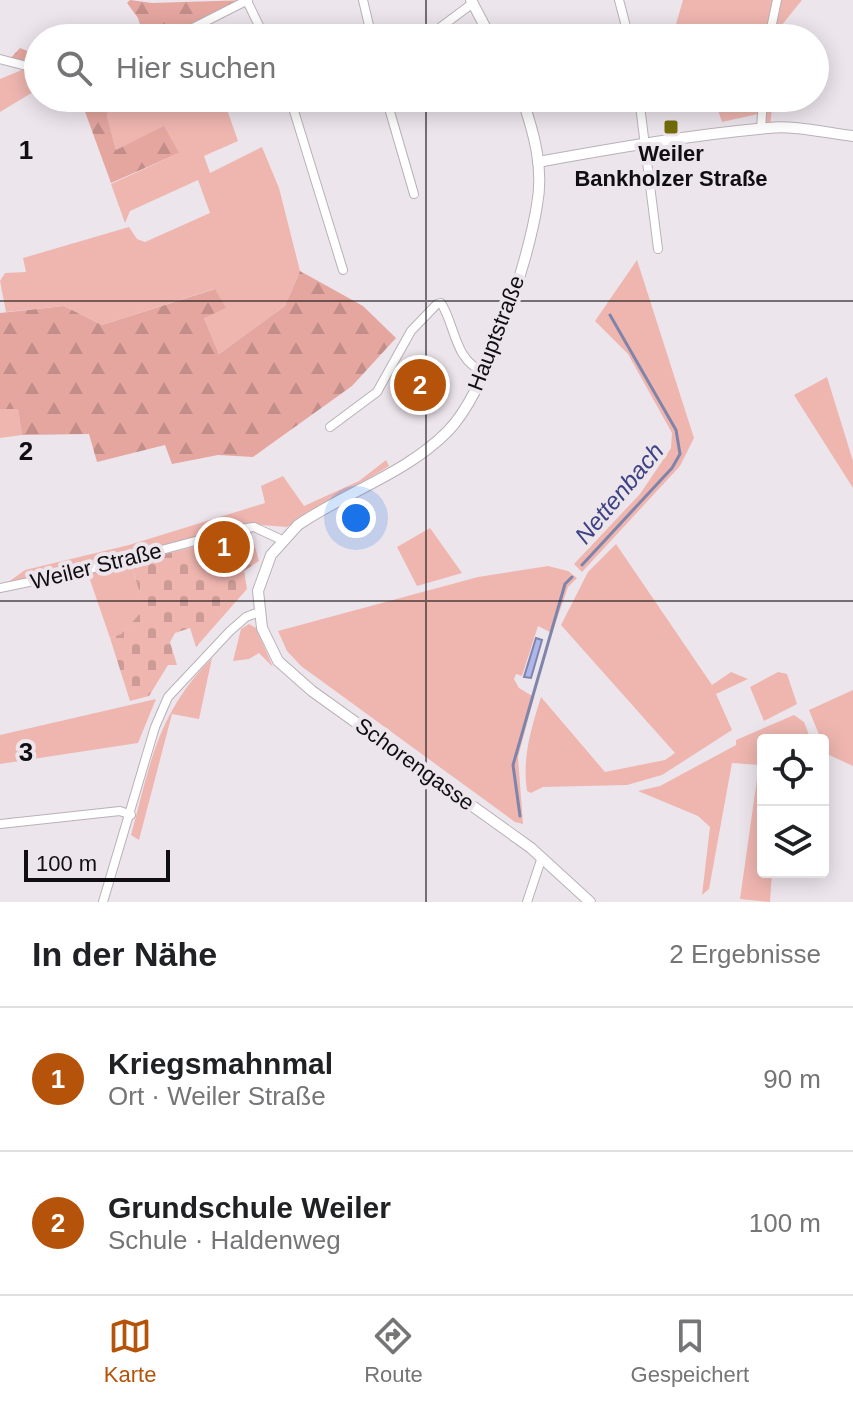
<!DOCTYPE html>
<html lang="de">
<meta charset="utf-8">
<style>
body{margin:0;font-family:Arial,sans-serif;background:#f6f6f6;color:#202124}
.controls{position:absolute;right:24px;bottom:24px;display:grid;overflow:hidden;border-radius:8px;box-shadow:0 4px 20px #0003}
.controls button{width:72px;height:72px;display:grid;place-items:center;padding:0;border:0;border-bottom:2px solid #e0e0e0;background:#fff;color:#202124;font:40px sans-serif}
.scale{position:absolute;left:24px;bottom:20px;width:146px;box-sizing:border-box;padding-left:8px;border:4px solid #100e10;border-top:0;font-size:22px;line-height:28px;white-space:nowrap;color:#100e10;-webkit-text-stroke:6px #ede5ec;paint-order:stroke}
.you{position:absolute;left:356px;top:518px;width:28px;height:28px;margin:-20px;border:6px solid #fff;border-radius:50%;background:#1a73e8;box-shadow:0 0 0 12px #1a73e833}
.badge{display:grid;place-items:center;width:52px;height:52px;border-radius:50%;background:#b45309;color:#fff;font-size:26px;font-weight:700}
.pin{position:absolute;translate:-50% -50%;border:4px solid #fff;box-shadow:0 2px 8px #0006}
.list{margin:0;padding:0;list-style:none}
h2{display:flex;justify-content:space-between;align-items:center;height:104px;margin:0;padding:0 32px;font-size:34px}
h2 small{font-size:26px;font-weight:400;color:#757577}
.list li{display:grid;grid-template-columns:52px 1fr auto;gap:24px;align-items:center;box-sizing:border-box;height:144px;padding:0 32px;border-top:2px solid #e0e0e0}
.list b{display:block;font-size:30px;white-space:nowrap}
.list p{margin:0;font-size:26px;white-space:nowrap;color:#757577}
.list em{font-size:26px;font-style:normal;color:#757577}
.icon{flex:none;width:44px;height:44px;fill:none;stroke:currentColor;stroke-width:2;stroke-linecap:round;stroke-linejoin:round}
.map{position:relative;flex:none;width:853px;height:902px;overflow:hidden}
.search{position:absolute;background:#fff;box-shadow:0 4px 20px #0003;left:24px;right:24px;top:24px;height:88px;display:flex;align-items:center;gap:20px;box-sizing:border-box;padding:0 28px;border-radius:44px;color:#757577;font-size:30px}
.sheet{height:392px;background:#fff}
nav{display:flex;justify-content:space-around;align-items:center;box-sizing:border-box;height:112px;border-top:2px solid #e0e0e0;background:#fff;font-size:22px;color:#757577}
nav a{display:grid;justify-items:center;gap:4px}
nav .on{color:#b45309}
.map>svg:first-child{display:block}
.green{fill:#efb6b0}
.forest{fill:url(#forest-firs)}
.cemetery{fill:url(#cemetery-stones)}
.water{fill:#aeb7ec;stroke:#7f84aa;stroke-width:2}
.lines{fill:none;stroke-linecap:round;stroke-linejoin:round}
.stream{stroke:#7f84aa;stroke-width:3}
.minor-casing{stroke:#b9b1b8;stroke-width:10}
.tertiary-casing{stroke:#b9b1b8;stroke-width:12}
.minor{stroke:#fff;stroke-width:8}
.tertiary{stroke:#fff;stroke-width:10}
.grid{fill:none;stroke:#100e10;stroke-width:2;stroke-opacity:0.55}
.poi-dot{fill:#736d0a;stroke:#ede5ec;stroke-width:3}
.labels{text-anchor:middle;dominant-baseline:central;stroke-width:8;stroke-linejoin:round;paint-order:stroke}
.poi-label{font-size:22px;font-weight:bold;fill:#100e10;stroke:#ede5ec}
.street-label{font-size:22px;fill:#100e10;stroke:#ede5ec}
.water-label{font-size:24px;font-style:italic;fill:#3e4383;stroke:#ede5ec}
.grid-label{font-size:26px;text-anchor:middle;font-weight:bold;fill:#100e10;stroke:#ede5ec;stroke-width:8;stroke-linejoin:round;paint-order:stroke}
</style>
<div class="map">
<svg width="853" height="902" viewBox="0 0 853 902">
<defs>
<pattern id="forest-firs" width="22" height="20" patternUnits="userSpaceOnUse" patternTransform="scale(2)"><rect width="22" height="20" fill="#e5a6a0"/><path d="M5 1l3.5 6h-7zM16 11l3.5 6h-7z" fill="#c38e89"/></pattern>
<pattern id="cemetery-stones" width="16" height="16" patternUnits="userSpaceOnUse" patternTransform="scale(2)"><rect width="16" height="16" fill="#efb6b0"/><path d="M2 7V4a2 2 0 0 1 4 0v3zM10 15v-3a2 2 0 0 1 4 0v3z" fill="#cc9b96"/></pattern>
</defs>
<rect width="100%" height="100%" fill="#ede5ec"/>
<g class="green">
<path d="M683,0h119l-21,26 -1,12h-108z"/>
<path d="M29,67l4,8 5,-2v9l-5,-6 5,13 -38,23v-33z"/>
<path d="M107,98h75l3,6 16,-6h22l15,43 -34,15 6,17 52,-26 17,41 21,83 -15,35 -66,48 -15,-36 10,-29 -112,36 -38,-19 -58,6 -6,-31 5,-8 21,-1 -3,-14 106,-31 8,12 8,3 65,-29 -12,-33 -68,31 -5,12 -14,-39 68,-31 -63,-3 -9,-34z"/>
<path d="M714,98h59l-3,29 -12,-13 -36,8z"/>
<path d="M637,260l57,178 -14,28 -98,106 -8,-8 66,-70 31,-46 1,-15 -44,-79 -33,-33z"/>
<path d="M827,377l26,84v27l-59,-93z"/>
<path d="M18,408l4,27 -22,3v-29z"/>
<path d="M386,460l3,6 -102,61 -41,-3 -159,46 -87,18 25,-18 104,-25 136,-42 -4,-17 22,-10 21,30 55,-25z"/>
<path d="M430,528l32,45 -45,13 -20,-39z"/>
<path d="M616,544l96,141 19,-13 17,7 -32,15 16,36 -70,45 -35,10 -84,2 -12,6 -4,-2c-5,-34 4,-62 14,-94l64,75 60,-12 10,-7 -114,-128 27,-53z"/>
<path d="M131,563l8,28 10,14 -28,29 -11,4 -22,-64z"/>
<path d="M548,566l20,5 9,7 -9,9 -16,46 -14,-7 -16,50 -6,-2 -2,5 5,9 15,9 -16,60 5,67 -8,-2 -214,-156 -14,-15 -9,-20 200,-54z"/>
<path d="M249,624l7,4 17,39 -14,-14 -10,6 -16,2 8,-32z"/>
<path d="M212,658l-13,61 -27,-5 -33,126 -8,-5c20,-73 26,-121 81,-177z"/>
<path d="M778,672l9,2 10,30 -33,17 -14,-34z"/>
<path d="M853,690v76l-26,-12 -18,-44z"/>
<path d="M156,699l-18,44 -138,21v-29z"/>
<path d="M794,715l10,7 7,18h-48v132h9l-2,30 -30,-3 19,-134 -27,-2 -23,126 -7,6 8,-68 -12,-11 -60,-25 22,-5 76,-41v-5z"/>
</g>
<g class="forest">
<path d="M130,0l22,3 96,-3 -75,38h-34l4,-3 -5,-17 -11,-15z"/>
<path d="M20,48l18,7v14l-31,-7z"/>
<path d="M80,98h27v18l9,34 48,-24 15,27 -68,30z"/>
<path d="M300,271l63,35 33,32 -44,48 -99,71 -35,-2 -46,9 -7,-19 -68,17 -8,-28 -67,1 -4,-26h-18v-96l64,-7 38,19 113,-36 11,19 -22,10 15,36 66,-48z"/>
</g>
<path class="cemetery" d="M251,532l8,29 -15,10 3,18 -51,58 -6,-19 -15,5 -5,9 7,23h-9l-19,31 -19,5 -20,-63 11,-4 27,-29 -9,-14 -8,-28z"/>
<path class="water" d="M536,638l6,2 -11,38 -7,-1z"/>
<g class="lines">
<g class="stream">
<path d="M582,565l90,-97 8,-14 -4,-24 -66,-115"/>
<path d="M520,816l-7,-51 52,-181 7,-7"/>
</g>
<defs>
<g id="minor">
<path d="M363,0l9,38"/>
<path d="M619,0l10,38"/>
<path d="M247,1l18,37"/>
<path d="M173,38l75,-38"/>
<path d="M426,38l47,-35"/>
<path d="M769,38l8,-38"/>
<path d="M0,59l38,10"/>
<path d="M290,98l53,172"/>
<path d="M386,98l28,96"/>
<path d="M639,98l19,151"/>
<path d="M761,129l2,-31"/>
<path d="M330,427l47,-35 34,-61 26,-27 4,-1c14,21 14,60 43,68"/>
<path d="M0,588l87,-18 153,-41 14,-2 28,13"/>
<path d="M0,824l120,-13 11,4"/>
<path d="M103,902l52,-175 13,-30 62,-66 16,-14 13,-5"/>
<path d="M527,902l14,-42"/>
</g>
<g id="tertiary">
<path d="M471,0l20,38"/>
<path d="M522,98c12,35 22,70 15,107 -9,57 -50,186 -89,226 -41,42 -102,61 -150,94l-27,30 -13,36 4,37 16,33 34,30 219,157 59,54"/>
<path d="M538,162c77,-14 152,-27 230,-34 27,-3 58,5 85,8"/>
</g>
</defs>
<use href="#minor" class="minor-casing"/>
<use href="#tertiary" class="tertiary-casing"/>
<use href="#minor" class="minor"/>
<use href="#tertiary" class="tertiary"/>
</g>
<path class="grid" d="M426,0v38M426,98v804M0,301h853M0,601h853"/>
<rect class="poi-dot" x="663" y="119" width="16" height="16" rx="4"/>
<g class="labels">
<g class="poi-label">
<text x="671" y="153">Weiler<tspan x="671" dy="25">Bankholzer Straße</tspan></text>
</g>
<g class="street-label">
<text transform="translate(496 333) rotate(-69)">Hauptstraße</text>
<text transform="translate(96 566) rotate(-14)">Weiler Straße</text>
<text transform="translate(415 764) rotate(36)">Schorengasse</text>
</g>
<g class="water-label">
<text transform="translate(619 493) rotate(-50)">Nettenbach</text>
</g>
</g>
<g class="grid-label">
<text x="26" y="159">1</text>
<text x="26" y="460">2</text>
<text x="26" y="761">3</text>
</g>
</svg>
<div class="controls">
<button><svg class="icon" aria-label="locate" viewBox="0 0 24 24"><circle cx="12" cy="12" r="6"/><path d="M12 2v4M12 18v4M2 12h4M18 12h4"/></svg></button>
<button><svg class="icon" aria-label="layers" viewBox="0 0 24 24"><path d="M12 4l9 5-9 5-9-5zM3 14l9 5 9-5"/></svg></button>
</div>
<div class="scale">100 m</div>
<div class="you"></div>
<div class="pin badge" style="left:224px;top:547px">1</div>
<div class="pin badge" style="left:420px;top:385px">2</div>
<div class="search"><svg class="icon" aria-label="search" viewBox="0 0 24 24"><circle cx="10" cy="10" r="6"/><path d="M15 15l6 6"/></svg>Hier suchen</div>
</div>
<section class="sheet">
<h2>In der Nähe<small>2 Ergebnisse</small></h2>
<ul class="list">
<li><span class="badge">1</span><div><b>Kriegsmahnmal</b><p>Ort · Weiler Straße</p></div><em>90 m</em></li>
<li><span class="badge">2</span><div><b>Grundschule Weiler</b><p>Schule · Haldenweg</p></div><em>100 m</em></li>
</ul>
</section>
<nav>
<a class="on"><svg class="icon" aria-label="map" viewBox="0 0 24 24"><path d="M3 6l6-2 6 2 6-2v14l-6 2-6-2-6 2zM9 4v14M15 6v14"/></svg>Karte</a>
<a><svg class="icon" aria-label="directions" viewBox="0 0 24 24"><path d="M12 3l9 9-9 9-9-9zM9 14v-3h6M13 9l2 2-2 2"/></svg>Route</a>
<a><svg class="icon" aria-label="saved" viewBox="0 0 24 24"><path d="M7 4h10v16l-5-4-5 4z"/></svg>Gespeichert</a>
</nav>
